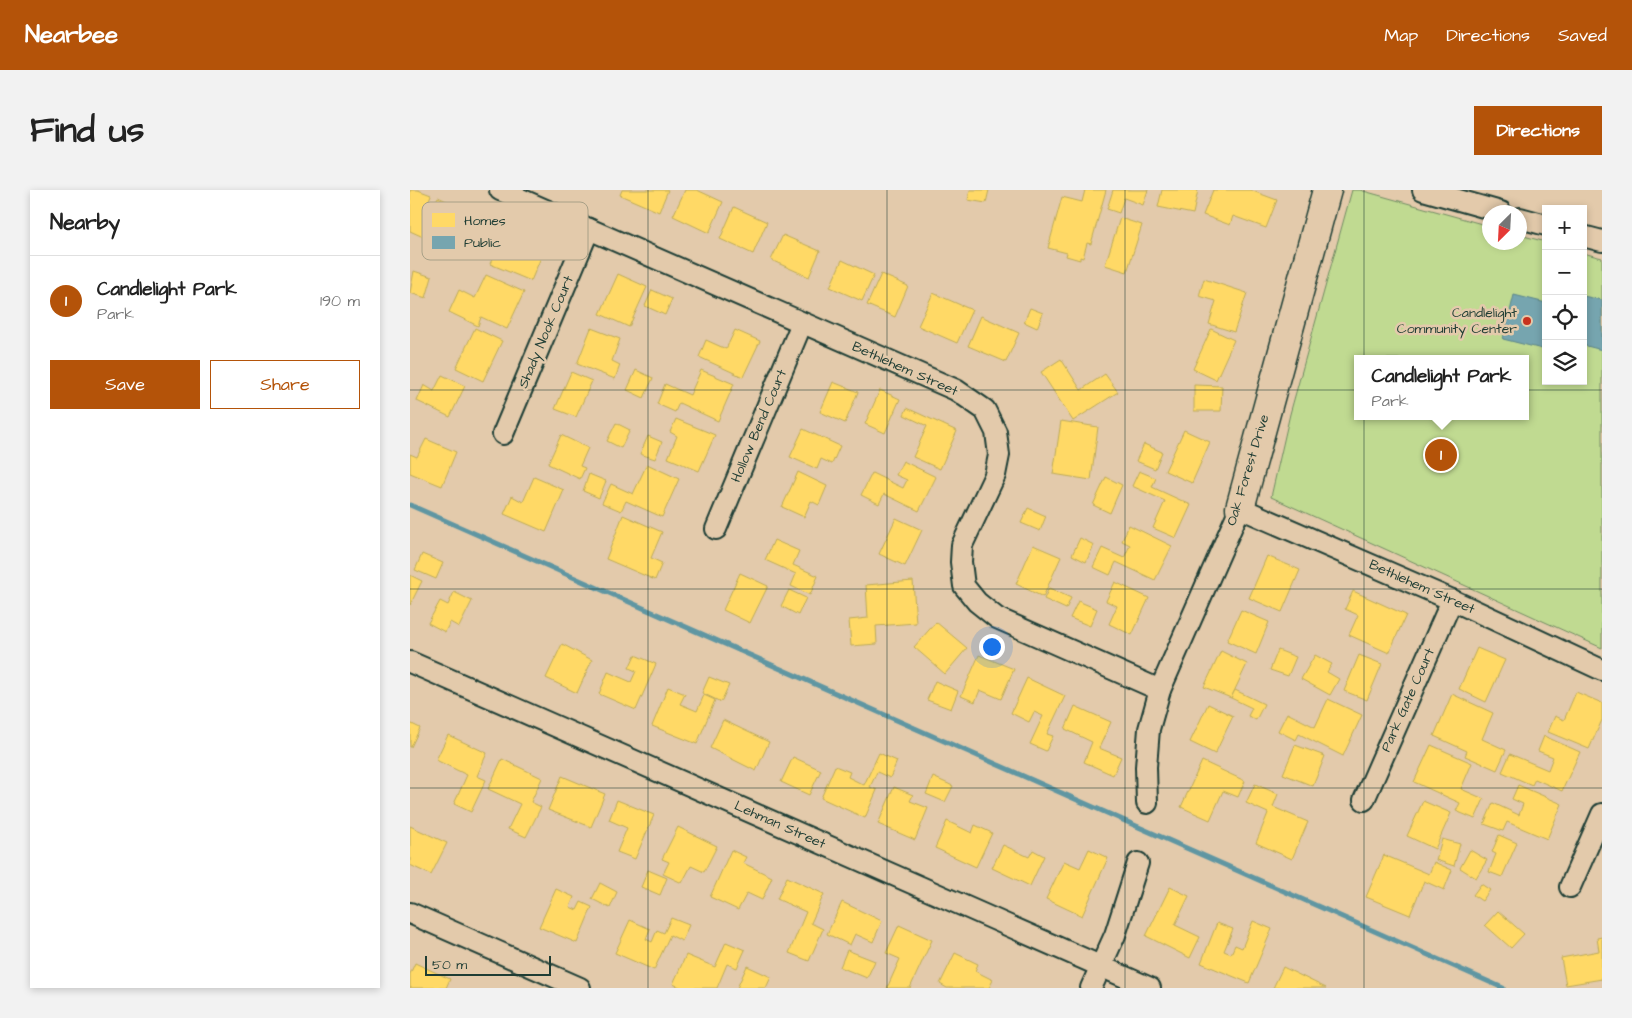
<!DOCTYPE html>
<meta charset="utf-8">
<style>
body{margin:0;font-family:"Architects Daughter",sans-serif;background:#f2f2f2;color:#222}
.controls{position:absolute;right:15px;top:15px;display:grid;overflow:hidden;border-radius:0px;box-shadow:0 2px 8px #0003}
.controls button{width:45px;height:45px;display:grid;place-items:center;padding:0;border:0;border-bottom:1px solid #e0e0e0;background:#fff;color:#222;font:25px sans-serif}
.compass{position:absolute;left:1072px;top:15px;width:45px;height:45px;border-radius:50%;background:#fff;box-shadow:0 2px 8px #0003;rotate:204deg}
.scale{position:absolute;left:15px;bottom:12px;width:126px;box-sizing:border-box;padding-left:5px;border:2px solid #1f3d34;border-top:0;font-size:14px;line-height:18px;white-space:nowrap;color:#1f3d34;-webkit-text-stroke:4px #e3caab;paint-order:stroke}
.you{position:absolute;left:581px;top:456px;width:18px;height:18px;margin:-12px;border:4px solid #fff;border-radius:50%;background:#1a73e8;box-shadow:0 0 0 8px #1a73e833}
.badge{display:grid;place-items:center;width:32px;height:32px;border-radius:50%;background:#b45309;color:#fff;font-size:16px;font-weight:700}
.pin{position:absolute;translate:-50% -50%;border:2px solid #fff;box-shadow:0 1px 5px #0006}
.popup{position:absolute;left:944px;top:165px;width:175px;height:65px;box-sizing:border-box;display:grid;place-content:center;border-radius:0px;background:#fff;filter:drop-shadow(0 1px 4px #0005);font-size:16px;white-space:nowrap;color:#767676}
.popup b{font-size:19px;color:#222}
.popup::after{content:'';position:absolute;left:50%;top:100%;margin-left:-10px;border:10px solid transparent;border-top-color:#fff}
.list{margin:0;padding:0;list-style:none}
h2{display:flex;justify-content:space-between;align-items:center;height:65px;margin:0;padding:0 20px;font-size:21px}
h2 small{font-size:16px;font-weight:400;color:#767676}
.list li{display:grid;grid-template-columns:32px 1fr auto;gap:15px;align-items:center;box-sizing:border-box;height:90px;padding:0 20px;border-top:1px solid #e0e0e0}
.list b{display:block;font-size:19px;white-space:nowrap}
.list p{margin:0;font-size:16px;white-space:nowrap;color:#767676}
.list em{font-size:16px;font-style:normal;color:#767676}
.actions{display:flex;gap:10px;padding:15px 20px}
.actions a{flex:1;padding:11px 0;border:1px solid #b45309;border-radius:0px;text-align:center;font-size:18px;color:#b45309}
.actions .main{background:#b45309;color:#fff}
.icon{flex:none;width:28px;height:28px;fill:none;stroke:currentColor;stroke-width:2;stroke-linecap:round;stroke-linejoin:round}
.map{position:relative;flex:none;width:1192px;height:798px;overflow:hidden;border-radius:0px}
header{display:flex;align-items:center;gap:30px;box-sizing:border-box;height:70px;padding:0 25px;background:#b45309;color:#fff}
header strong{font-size:24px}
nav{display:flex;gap:28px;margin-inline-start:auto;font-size:18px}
.intro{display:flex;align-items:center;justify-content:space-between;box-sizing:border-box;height:120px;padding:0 30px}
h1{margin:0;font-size:35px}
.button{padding:12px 22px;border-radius:0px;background:#b45309;color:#fff;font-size:18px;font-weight:700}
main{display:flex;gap:30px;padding:0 30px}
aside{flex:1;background:#fff;border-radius:0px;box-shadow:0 2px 8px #0003}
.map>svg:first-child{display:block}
.green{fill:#c0da91;stroke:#708c62;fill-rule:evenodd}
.homes{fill:#ffd966;stroke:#bcaa57}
.public{fill:#76a5af;stroke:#5c868a}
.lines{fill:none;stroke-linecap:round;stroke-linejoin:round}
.stream{stroke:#5f96a2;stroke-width:5}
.street-casing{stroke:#1f3d34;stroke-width:24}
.secondary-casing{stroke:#1f3d34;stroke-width:31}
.street{stroke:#e3caab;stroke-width:20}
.secondary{stroke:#e3caab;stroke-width:28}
.grid{fill:none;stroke:#1f3d34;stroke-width:1;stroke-opacity:0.55}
.poi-dot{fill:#c8321e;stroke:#e3caab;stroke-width:2}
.labels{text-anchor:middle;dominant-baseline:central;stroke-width:5;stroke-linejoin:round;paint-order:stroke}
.poi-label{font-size:14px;fill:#1f3d34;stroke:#e3caab;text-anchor:end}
.street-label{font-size:14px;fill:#1f3d34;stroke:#e3caab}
.key{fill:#e3caab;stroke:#a8a087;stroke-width:1}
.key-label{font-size:14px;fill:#1f3d34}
</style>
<header>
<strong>Nearbee</strong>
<nav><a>Map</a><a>Directions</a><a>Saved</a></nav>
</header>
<div class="intro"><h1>Find us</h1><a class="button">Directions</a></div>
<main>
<aside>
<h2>Nearby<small></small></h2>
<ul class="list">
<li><span class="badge">1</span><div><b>Candlelight Park</b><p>Park</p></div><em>190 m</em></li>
</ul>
<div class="actions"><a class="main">Save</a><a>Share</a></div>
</aside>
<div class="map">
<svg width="1192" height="798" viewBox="0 0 1192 798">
<rect width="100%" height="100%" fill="#e3caab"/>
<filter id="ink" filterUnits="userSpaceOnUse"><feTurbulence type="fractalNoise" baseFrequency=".02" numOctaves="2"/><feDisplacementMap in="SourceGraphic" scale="10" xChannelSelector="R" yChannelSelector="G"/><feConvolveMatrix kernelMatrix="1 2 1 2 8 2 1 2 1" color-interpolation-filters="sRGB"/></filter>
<g filter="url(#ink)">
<path class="green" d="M942,0h8l129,36 1,16h30v-7l26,7v139h37v-128l19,5v390l-331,-151 19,-83zM947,169h168v57h-168z"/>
<g class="homes">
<path d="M0,0h8l13,5 -8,19 17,8 -8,19 -22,-10z"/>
<path d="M212,0h46l-9,22 -39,-17z"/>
<path d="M275,0h12l26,12 -14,31 -36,-17z"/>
<path d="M560,0h19l-3,13 -18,-3z"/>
<path d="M675,0h21l-15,54 -4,-1 -4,15 -3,-1v3l-14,-4 1,-3 -19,-5 14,-51 20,5z"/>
<path d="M703,0h35l-5,15 -19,-7 -5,15 -12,-4z"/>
<path d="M752,0h36l-5,24 -35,-7z"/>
<path d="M803,0h37l27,10 -11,28 -33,-12 -3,9 -27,-10z"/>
<path d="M28,7l21,10 -8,14 -20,-10z"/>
<path d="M324,17l33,15 -14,32 -33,-15z"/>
<path d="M710,28l22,7 -15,47 -22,-7z"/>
<path d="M80,29l57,24 -16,38 -41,-17 7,-17 -16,-6z"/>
<path d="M373,45l37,16 -11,26 -38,-17z"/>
<path d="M432,70l32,15 -12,26 -32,-14z"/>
<path d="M4,81l18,6 -6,21 -16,-5z"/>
<path d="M208,84l29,13 -18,40 -29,-13z"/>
<path d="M471,84l27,12 -13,31 -28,-12z"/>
<path d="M76,85l38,17 -17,37 -26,-12 -3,9 -29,-14 10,-22 16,8z"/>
<path d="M794,89l43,14 -13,39 -25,-8 7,-23 -17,-5z"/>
<path d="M242,100l20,9 -7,16 -20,-9z"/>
<path d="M523,103l39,17 -15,33 -39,-17z"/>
<path d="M620,118l13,5 -6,15 -13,-6z"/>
<path d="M571,126l38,17 -13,29 -38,-16z"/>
<path d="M65,138l27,13 -19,40 -27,-13z"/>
<path d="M181,138l29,11 -8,22 8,4 -5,14 -38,-15z"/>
<path d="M801,139l23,11 -18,40 -23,-11z"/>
<path d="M325,140l25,11 -17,36 -44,-20 7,-17 20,9z"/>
<path d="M651,169l20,31 24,-16 13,18 -45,29 -32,-49z"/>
<path d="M226,180l17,8 -9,20 -17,-8z"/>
<path d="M291,180l33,14 -16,37 -39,-18 -4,9 -18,-8 8,-20 25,11z"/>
<path d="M161,182l21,9 -16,36 -21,-8z"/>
<path d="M32,185l23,11 -15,31 -33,-16 7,-16 10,6z"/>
<path d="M423,192l25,10 -13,31 -25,-11z"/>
<path d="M784,195l28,1 -1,25h-27z"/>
<path d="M470,200l20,9 -15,34 -20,-9z"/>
<path d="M497,218l50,23 -17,38 -27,-12 14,-31 -23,-11z"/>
<path d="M266,229l39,16 -16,36 -31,-13 9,-22 -7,-4z"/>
<path d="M651,231l37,6 -7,53 -38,-6z"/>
<path d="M206,233l14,7 -9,18 -14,-7z"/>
<path d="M393,239l37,17 -8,18 -11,-5 -4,10 -27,-12z"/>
<path d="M774,240l26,12 -18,41 -27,-12z"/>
<path d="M151,245l27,13 -8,18 5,2 -5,11 -32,-15z"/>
<path d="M238,246l14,6 -7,17 -15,-5z"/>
<path d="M16,249l30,13 -14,34 -32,-13v-19l7,3z"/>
<path d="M734,254l18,8 -7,17 -19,-8z"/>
<path d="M493,271l33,16 -17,34 -35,-17 -5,10 -18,-9 11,-22 31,15 4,-8 -11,-5z"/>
<path d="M237,274l32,15 -17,38 -36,-16 -5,10 -19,-8 9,-19 22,10z"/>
<path d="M729,281l17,7 -4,9 39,18 -15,33 -23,-10 12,-27 -33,-15z"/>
<path d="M388,282l29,14 -8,19 -8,-4 -7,16 -22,-10z"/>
<path d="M179,284l17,7 -7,17 -16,-7z"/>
<path d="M124,287l30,13 -18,42 -42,-18 8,-18 11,6z"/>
<path d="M696,287l16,8 -12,28 -17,-8z"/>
<path d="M618,318l18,8 -6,15 -19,-8z"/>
<path d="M213,325l39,17 -11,26 11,5 -7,17 -49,-21z"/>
<path d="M486,328l26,12 -17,36 -26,-12z"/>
<path d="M719,335l43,21 -17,34 -39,-18 -6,13 -17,-8 9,-19 22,10 6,-13 -8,-4z"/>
<path d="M670,348l14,7 -8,17 -14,-7z"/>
<path d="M364,350l25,11 -6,14 25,11 -8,19 -19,-9 5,-12 -31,-14z"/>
<path d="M623,355l28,12 -18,40 -27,-13z"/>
<path d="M12,364l21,9 -7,16 -21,-9z"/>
<path d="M857,366l33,14 -18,42 -33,-14z"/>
<path d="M330,383l28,13 -18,37 -27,-13z"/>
<path d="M0,385l12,6 -12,24z"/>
<path d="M503,391l3,42 -40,3 1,18 -26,2 -2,-26 19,-2 -2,-33z"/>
<path d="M705,392l34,16 -17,37 -23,-11 8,-18 -11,-5z"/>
<path d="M639,398l22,10 -5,11 -22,-10z"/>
<path d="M379,400l17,8 -8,17 -17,-9z"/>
<path d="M943,401l53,24 -17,38 -40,-18 9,-20 -13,-6z"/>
<path d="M44,402l18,9 -13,26 -9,-5 -5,10 -17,-9 12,-22 8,4z"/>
<path d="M668,411l19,8 -7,17 -20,-8z"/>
<path d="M831,420l28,12 -13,32 -29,-13z"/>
<path d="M526,432l31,26 -22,26 -31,-27z"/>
<path d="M152,454l30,16 -15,33 -31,-15z"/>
<path d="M1067,458l28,12 -19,42 -27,-13z"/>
<path d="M868,460l18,7 -8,19 -18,-6z"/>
<path d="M811,461l26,13 -16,34 -27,-11z"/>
<path d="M225,465l21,9 -20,46 -37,-16 9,-22 23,10 5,-11 -7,-3z"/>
<path d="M569,465l35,14 -13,30 -21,-9 -5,12 -14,-6z"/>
<path d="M905,465l17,9 -5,8 12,7 -9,16 -29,-16z"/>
<path d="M949,465l23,9 -15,36 -23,-9z"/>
<path d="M299,487l20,8 -8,17 -19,-9z"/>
<path d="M617,488l38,18 -18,38 6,2 -7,15 -16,-7 13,-28 -9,-4 -5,10 -18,-9z"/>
<path d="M525,491l23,10 -7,18 -24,-9z"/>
<path d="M258,497l17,7 -5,10 17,7 7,-16 11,5 -18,44 -45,-18z"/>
<path d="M825,500l29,14 -8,16 -8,-4 4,-8 -21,-10z"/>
<path d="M1166,502l26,11v17l-13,29 -41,-17 7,-16 9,4z"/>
<path d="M1042,504l41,19 -11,26 24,11 -9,20 -32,-14 2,-5 -33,-15z"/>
<path d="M918,509l34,16 -19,41 -44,-22 -3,6 -18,-9 9,-18 28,14z"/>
<path d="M798,514l25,12 -18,38 -25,-12z"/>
<path d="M665,516l36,16 -12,26 22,9 -8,18 -29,-13 8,-20 -27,-13z"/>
<path d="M313,530l46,22 -13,29 -46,-23z"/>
<path d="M0,533l10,5 -9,19h-1z"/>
<path d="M38,545l39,18 -10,23 9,4 -15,32 -17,-8 13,-29 -31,-15z"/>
<path d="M1134,546l36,16 -18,39 -27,-12 -3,6 -30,-13 8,-18 38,16 5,-13 -15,-6z"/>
<path d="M885,555l30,11 -12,30 -30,-12z"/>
<path d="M1021,555l41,18 -11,26 23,10 -9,20 -19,-8 4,-8 -46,-21z"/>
<path d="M469,563l18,8 -7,17 -13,-6 -7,15 7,3 -12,28 -44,-20 14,-32 15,6 -2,5 16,8z"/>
<path d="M383,567l28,13 -12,25 -28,-13z"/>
<path d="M92,569l40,19 -11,24 10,5 -15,30 -18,-8 12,-25 -32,-15z"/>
<path d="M792,571l43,20 -7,16 -15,-6 -13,29 -29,-13z"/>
<path d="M152,586l43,18 -14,33 -43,-17z"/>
<path d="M523,587l20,9 -8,16 -19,-8z"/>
<path d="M845,594l23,10 -5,13 35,15 -16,37 -36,-16 12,-30 -22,-10z"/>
<path d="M1108,595l44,19 -15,35 -40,-17 -4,9 -19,-7 9,-21 26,12 4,-11 -11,-5z"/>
<path d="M484,597l19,8 -3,6 18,7 -13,32 -37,-16z"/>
<path d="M207,610l37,15 -19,44 -18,-7 10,-24 -18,-8z"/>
<path d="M1013,611l28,12 -16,36 -28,-13z"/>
<path d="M537,631l25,12 3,-8 17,8 -16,34 -41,-19z"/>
<path d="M0,636l37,17 -16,32 -21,-10z"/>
<path d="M268,637l39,19 -13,26 -13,-6 -9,17 -19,-9 6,-12 -7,-3z"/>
<path d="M1089,645l18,8 -15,34 -13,-5 7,-18 -4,-2z"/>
<path d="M1032,649l18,5 -6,22 -18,-6z"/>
<path d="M593,655l26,12 4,-7 11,6 -14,30 -38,-18z"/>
<path d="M679,659l19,9 -26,58 -36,-17 18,-38 16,7z"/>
<path d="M321,660l15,7 -3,6 29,14 -10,23 -15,-7 -9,17 -28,-13z"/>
<path d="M1060,660l17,10 -11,18 -16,-10z"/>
<path d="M974,665l45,19 5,-12 18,8 -8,20 -20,-9 -14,34 -44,-18z"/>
<path d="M238,680l19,8 -7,17 -19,-8z"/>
<path d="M377,687l37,17 -13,29 12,6 -14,32 -20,-8 17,-41 -29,-13z"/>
<path d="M190,693l17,9 -7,16 -18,-9z"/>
<path d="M1071,694l9,6 -8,11 -9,-6z"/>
<path d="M760,697l19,9 -14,29 25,12 -10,21 -44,-22z"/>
<path d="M146,699l18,8 -4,10 7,3 4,-8 11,5 -15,36 -38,-16z"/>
<path d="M432,712l40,19 -9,21 -18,-8 -5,11 -23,-11z"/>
<path d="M1088,721l26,23 -13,14 -26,-23z"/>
<path d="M261,728l18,7 -7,16 -12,-6 -16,35 -39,-17 15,-33 20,9 -4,10 6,3 5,-12 7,3z"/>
<path d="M843,731l19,8 -23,54 -48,-20 16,-40 16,6 -9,22 7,3 4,-9 7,3z"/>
<path d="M489,735l33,15 -22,48h-23l13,-29 -14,-6z"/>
<path d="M1192,747v42l-36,6 -5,-27 38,-7 -2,-13z"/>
<path d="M316,752l19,8 -8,18 -10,-4 -10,24h-35l-9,-4 13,-29 29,12z"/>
<path d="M437,760l28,11 -8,17 -27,-11z"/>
<path d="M545,763l23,11 -3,7 18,9 -4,8h-42l-7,-4z"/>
<path d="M5,773l35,16 -4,9h-36v-14z"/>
<path d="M337,776l24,11 -5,11h-29z"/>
<path d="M873,777l43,21h-53z"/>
</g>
<g class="public">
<path d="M1104,105l32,8v47l-43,-11z"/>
<path d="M1173,106l19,4v50l-19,-5z"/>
</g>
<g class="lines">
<path class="stream" d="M0,315l1093,483"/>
<defs>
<g id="street">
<path d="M90,0l456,200 29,20 11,22 3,23 -4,20 -33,70 -1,17 3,24 13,16 20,16 163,72"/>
<path d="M1013,0l78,22"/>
<path d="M1110,28l26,7"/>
<path d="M1173,46l19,5"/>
<path d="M93,244l86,-205"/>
<path d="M306,339l86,-206"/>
<path d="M0,472l740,326"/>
<path d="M954,610l88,-200"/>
<path d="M737,613l-1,-36 3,-38 11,-39 80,-182 212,92 150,70"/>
<path d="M1160,697l32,-73"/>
<path d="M0,723l170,75"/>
<path d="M681,798l24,-53 23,-72"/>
</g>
<path id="secondary" d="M830,318l87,-318"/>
</defs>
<use href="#street" class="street-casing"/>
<use href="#secondary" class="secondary-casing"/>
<use href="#street" class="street"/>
<use href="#secondary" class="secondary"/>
</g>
</g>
<path class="grid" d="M238,0v798M477,0v798M715,0v798M954,0v798M0,200h1192M0,399h1192M0,598h1192"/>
<circle class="poi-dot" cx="1117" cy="131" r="5"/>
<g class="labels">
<g class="poi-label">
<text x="1107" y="123">Candlelight<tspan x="1107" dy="16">Community Center</tspan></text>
</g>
<g class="street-label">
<text transform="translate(136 142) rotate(-67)">Shady Nook Court</text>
<text transform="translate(495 179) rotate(24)">Bethlehem Street</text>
<text transform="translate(349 236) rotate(-67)">Hollow Bend Court</text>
<text transform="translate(838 280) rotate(-73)">Oak Forest Drive</text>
<text transform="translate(1012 397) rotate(24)">Bethlehem Street</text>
<text transform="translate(998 510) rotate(-66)">Park Gate Court</text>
<text transform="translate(370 635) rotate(24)">Lehman Street</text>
</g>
</g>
<rect x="12" y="12" width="166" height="58" rx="8" class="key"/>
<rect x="22" y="23" width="23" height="14" fill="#ffd966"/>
<rect x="22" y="46" width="23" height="13" fill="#76a5af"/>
<g class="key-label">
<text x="54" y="35">Homes</text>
<text x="54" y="57">Public</text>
</g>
</svg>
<div class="controls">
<button>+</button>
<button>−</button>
<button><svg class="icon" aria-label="locate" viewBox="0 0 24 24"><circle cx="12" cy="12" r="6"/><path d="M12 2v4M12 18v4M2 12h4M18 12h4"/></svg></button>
<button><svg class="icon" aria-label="layers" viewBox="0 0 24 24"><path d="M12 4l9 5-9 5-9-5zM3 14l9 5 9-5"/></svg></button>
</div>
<svg class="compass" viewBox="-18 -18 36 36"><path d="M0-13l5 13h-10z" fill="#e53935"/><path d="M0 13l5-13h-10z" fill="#767676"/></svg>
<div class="scale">50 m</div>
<div class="you"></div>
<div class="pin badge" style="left:1031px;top:265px">1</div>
<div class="popup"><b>Candlelight Park</b>Park</div>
</div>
</main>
